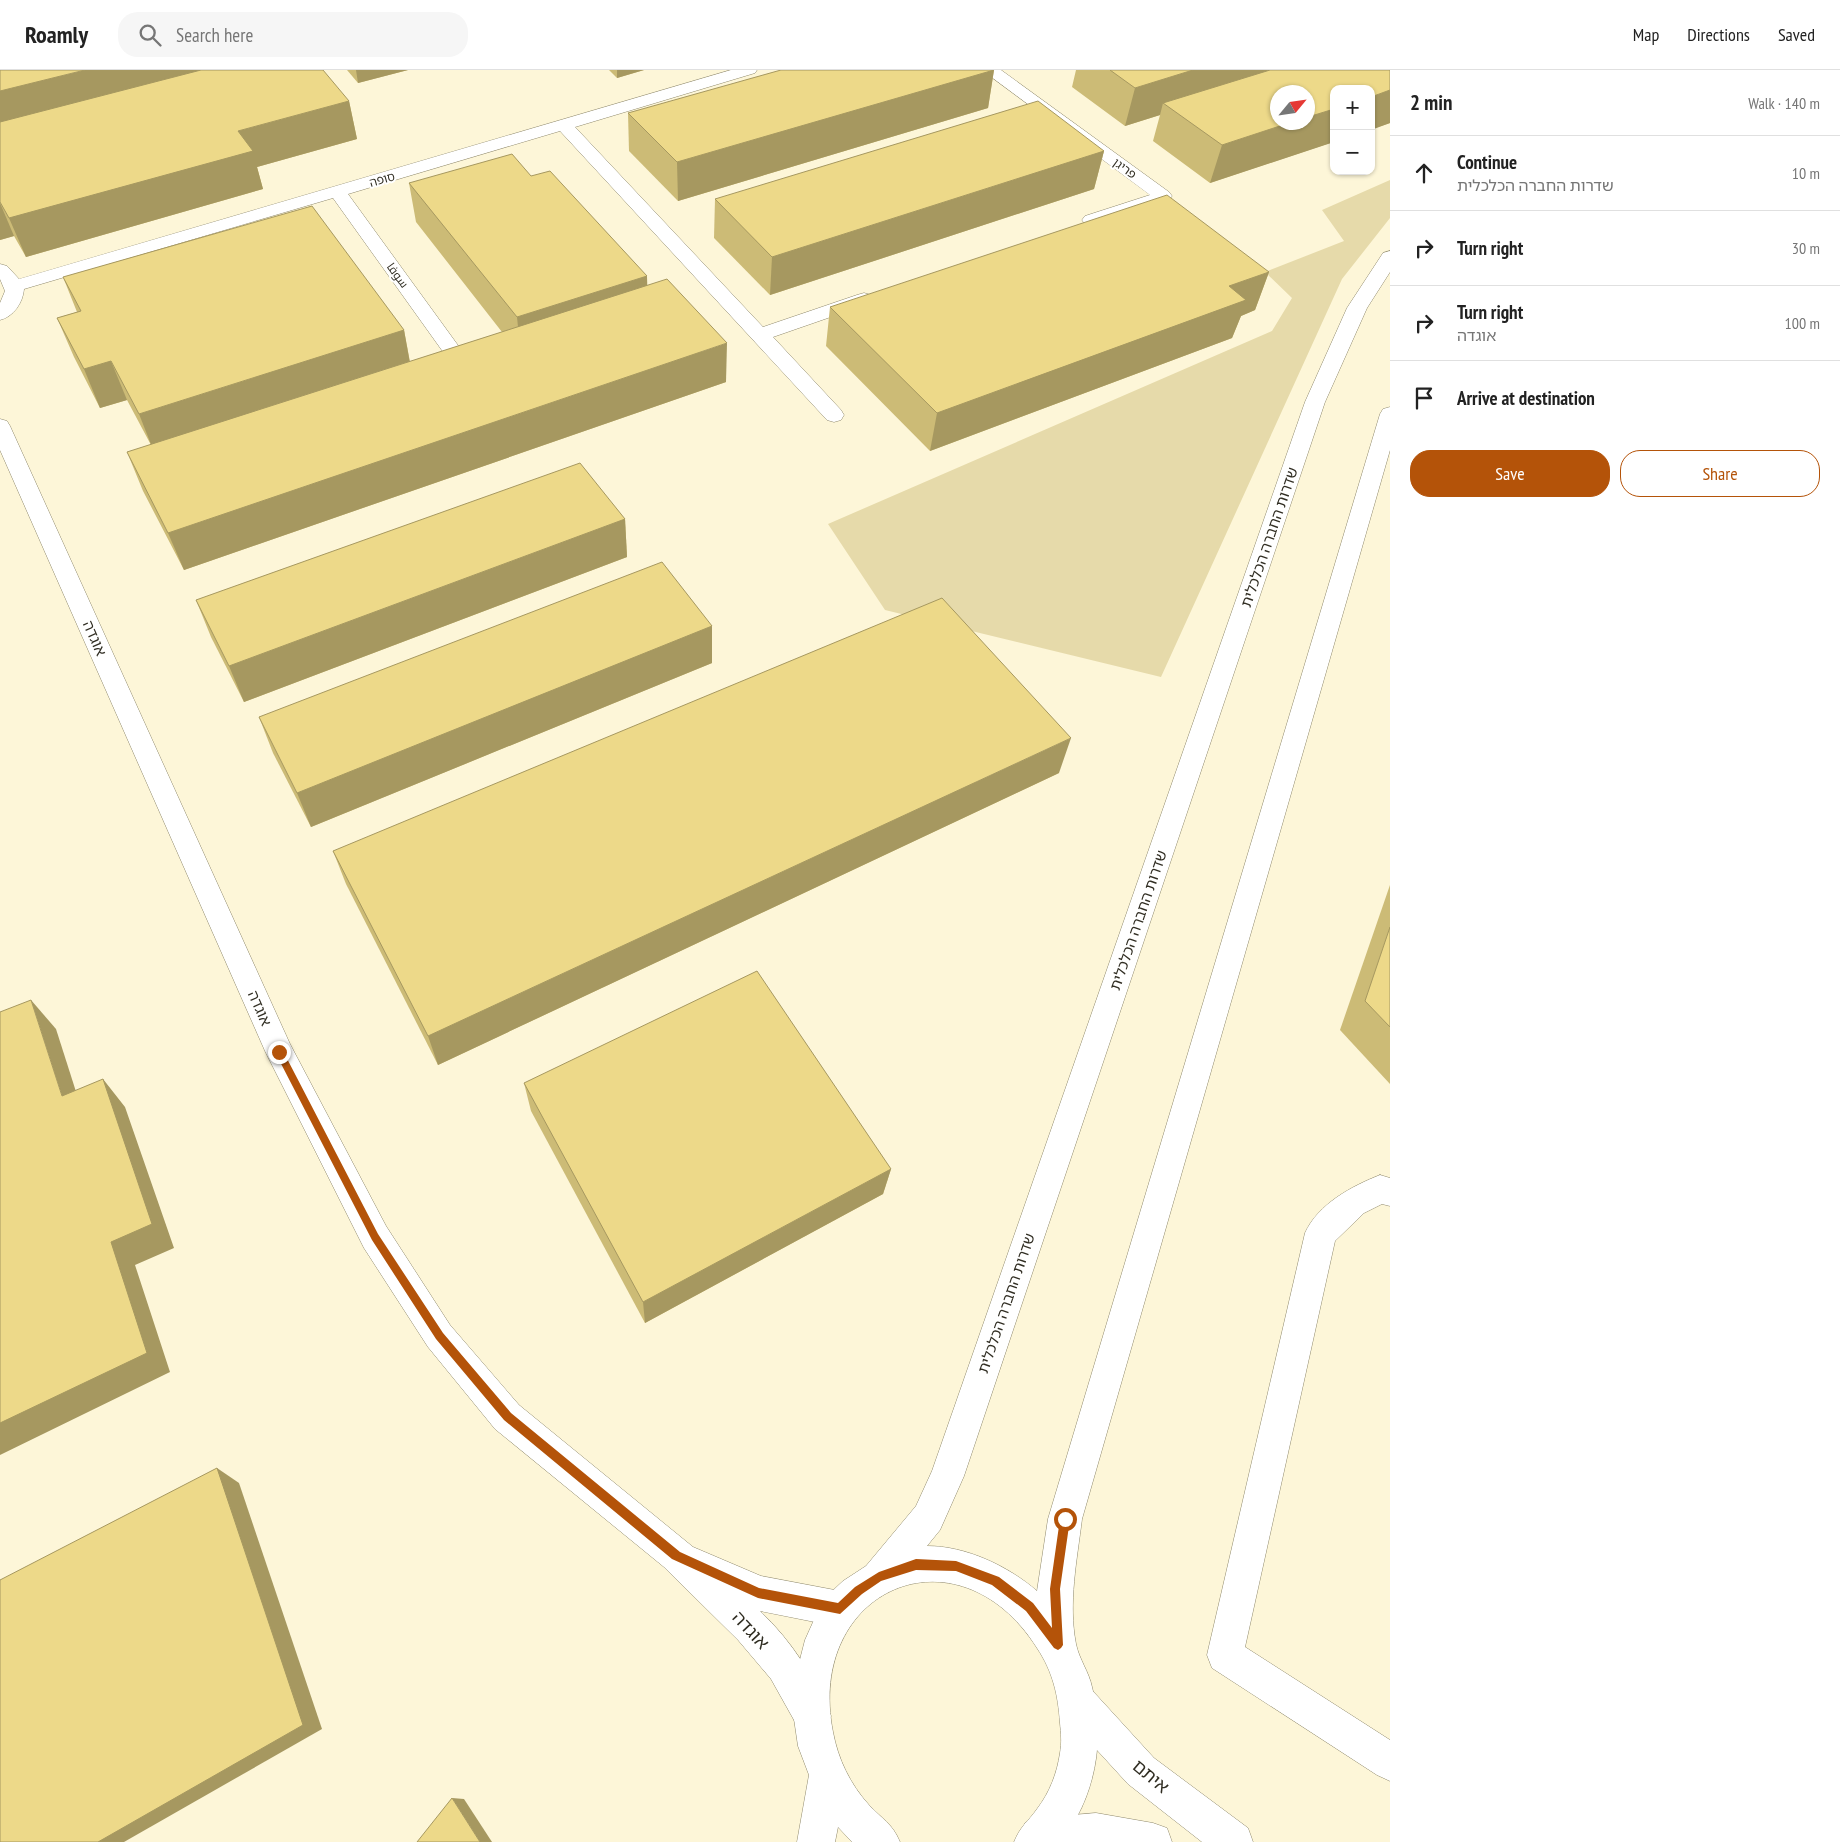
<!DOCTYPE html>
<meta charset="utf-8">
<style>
body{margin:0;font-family:"PT Sans Narrow",Cairo,"Noto Sans Hebrew",sans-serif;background:#f6f6f6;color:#222}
.controls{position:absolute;right:15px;top:15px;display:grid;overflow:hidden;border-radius:10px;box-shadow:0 1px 4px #0004}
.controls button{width:45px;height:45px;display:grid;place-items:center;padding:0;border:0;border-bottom:1px solid #e0e0e0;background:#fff;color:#222;font:25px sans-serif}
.compass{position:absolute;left:1270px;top:15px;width:45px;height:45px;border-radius:50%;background:#fff;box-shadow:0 1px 4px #0004;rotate:61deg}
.stop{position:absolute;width:15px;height:15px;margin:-11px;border:4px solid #b45309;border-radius:50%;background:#fff}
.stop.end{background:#b45309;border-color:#fff;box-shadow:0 1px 5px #0008}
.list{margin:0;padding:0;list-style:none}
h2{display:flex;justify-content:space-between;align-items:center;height:65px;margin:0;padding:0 20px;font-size:21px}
h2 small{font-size:16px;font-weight:400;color:#767676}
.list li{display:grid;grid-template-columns:32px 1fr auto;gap:15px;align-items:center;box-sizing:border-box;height:75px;padding:0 20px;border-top:1px solid #e0e0e0}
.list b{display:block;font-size:19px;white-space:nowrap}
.list p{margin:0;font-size:16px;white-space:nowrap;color:#767676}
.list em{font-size:16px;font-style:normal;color:#767676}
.actions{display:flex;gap:10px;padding:15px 20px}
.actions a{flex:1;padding:11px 0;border:1px solid #b45309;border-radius:20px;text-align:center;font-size:18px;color:#b45309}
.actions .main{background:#b45309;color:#fff}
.icon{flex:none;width:28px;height:28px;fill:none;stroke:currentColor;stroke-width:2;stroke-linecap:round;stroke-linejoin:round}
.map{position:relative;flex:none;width:1390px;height:1772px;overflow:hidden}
header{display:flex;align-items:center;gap:30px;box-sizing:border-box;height:70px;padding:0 25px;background:#fff;border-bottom:1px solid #e0e0e0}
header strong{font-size:24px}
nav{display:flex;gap:28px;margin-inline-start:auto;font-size:18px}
.search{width:350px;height:45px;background:#f6f6f6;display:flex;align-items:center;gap:12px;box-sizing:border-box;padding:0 18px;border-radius:20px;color:#767676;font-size:19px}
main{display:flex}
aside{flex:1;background:#fff}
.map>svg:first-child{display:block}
.green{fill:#e6daaa}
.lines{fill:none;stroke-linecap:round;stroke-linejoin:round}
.minor-casing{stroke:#8f896d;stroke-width:1}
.major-casing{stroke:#8f896d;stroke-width:1}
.minor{fill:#fff;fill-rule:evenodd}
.major{fill:#fff;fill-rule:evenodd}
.wall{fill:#ccbb76}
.shaded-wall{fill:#a69860}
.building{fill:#edd989;stroke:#a69860}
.route{fill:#b45309}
.labels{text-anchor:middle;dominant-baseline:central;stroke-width:4;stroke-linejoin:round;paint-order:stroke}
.far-street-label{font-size:12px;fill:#312e23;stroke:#fff}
.street-label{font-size:15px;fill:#312e23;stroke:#fff}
.near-street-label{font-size:18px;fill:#312e23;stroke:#fff}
</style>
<header>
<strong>Roamly</strong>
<div class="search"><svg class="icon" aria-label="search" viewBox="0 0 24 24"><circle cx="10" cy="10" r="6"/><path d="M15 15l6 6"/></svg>Search here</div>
<nav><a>Map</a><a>Directions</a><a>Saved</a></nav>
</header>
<main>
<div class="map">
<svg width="1390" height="1772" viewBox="0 0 1390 1772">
<rect width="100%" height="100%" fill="#fdf6d8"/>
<path class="green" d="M1390,110v38l-48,61 -181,398 -276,-67 -57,-86 444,-193 20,-33 -27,-26 79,-31 -22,-31z"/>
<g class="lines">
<defs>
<g id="minor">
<path d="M731,0h26l-2,3 -180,54 188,200 94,-32 7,-2 7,2 3,4 -3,4 -98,34 68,73 3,5 -3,5 -7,2 -7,-2 -267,-289 -212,63 117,161 3,4 -3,4 -7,2 -7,-2 -118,-165 -309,91c-1,14 -11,28 -24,31v-17l5,-12 -5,-12v-15l7,2 12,13z"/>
<path d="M982,0h19l168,122 3,4 -3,4 -72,24 -6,1 -6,-1 -3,-4 3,-4 65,-21z"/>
<path d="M0,349l7,2 3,5 280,618 96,182 64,99 69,80 174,142 68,29 79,15 13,5 5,13 -5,13 -13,5 -80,-16c31,29 55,67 71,105l-6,13 -13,6 -13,-6 -28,-50 -33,-39 -74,-73 -169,-138 -67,-82 -64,-99 -99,-197 -265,-601z"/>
<path d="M1380,1105l10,3v28l-8,-2 -18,9 -29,28 -90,406 145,93v41l-13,-6 -165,-107 -5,-13 98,-422c13,-29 47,-47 75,-58z"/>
<path d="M1077,1613l13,5 64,70 94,70 5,14h-51l-74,-58 -64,-70 -5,-13 5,-13z"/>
<path d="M1096,1743l57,10 14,5 5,14h-150l-2,-5 5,-14 14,-5z"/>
</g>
<path id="major" d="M1390,181v21l-23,36 -42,94 -361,1074 -24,54 -13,16c39,0 81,20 110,45l11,-72 332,-1105 3,-5 7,-2v43l-308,1069c-5,41 -14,84 -6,125 3,15 13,28 16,43 14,52 3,113 -32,155h-46c7,-17 14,-20 23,-33 13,-17 20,-36 23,-56 2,-10 1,-20 0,-30 -2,-28 -7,-51 -23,-75 -80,-126 -232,-58 -204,84 5,27 17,52 36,73 14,15 23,18 31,37h-48l-14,-15 -3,15h-38l12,-67 -11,-29 -5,-34 3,-37 9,-35 13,-29 9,-15 16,-15 23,-15 50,-60 16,-35 373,-1069 42,-94 36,-55z"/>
</defs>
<use href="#minor" class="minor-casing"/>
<use href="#major" class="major-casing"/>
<use href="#minor" class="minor"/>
<use href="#major" class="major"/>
</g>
<g class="wall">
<path d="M0,0l349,31 8,38 -100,28 6,22 -237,68 -12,-21 -14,4z"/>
<path d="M347,0h61l-50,13z"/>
<path d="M609,0h35l-27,8z"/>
<path d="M994,0l-6,38 -310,93 -49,-50 -1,-38z"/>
<path d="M1076,0h314v53l-180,60 -57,-42 7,-26 -35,11 -53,-39z"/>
<path d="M1104,81l-10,38 -324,106 -56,-57 1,-39z"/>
<path d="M531,106l116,100v9l79,97 -542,188 -41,-79 -16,-39 24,-7 -24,-45 -27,8 -26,-51 -17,-39 20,-6 -14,-35 341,53 6,32 92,-30 -86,-110 -7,-39z"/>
<path d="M1269,202l-14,38 -14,6 -9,22 -302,113 -104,-105 4,-39z"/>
<path d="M625,449l2,38 -383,145 -33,-65 -15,-37z"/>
<path d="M712,556v37l-401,164 -38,-74 -14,-36z"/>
<path d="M1059,703l-621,292 -92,-181 -13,-33z"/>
<path d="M1390,815v199l-50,-54z"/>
<path d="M524,1013l367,86 -8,25 -238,129 -114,-212z"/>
</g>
<g class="shaded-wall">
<path d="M85,0h161l-246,63v-42z"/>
<path d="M356,0h52l-50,13z"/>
<path d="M617,0h27l-27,8z"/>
<path d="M994,0l-6,38 -310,93 -1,-39z"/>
<path d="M1193,0h109l-139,33 -3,12 -35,11 10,-38z"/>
<path d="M1390,20v33l-19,7v-33z"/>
<path d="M349,31l8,38 -100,28 6,22 -237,68 -17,-39 229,-87z"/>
<path d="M1334,39v33l-124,41 12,-38 70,-23h16v-5z"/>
<path d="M1104,81l-10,38 -324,106 2,-38z"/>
<path d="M0,133l14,33 -14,4z"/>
<path d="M1269,202l-14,38 -14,6 -9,22 -302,113 7,-38 292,-127z"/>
<path d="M647,206l1,38 -127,42 -4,-39z"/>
<path d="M404,260l7,39 -257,83 -15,-38z"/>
<path d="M727,273l-1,39 -542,188 -16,-37z"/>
<path d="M111,291l16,39 -27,8 -16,-39z"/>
<path d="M625,449l2,38 -383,145 -15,-36z"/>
<path d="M712,556v37l-401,164 -14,-34z"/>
<path d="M1071,668l-12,35 -621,292 -10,-29z"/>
<path d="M31,930l25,29 30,94 -24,-27z"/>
<path d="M103,1009l22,28 49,141 -39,17 35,107 -170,83v-32l111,-181z"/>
<path d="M891,1099l-8,25 -238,129 -2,-21z"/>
<path d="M217,1398l22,15 83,246 -198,113h-26z"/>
<path d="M452,1728l12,1 28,43h-12z"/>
</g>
<g class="building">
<path d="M0,0h85l-85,21z"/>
<path d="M201,0h122l26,31 -111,30 15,20 -244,67 -9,-16v-80z"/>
<path d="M781,0h213l-317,92 -49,-49z"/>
<path d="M1110,0h83l-58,18z"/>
<path d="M1270,0h120v20l-19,7v-8h-37v20l-26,8v-25h-30v30h14l-70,23 -59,-42z"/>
<path d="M1038,31l66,50 -332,106 -57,-58z"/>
<path d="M512,84l19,22 19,-5 97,105 -130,41 -108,-134z"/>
<path d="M1167,125l102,77 -40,14 17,14 -309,113 -107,-106z"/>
<path d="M312,136l92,124 -265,84 -28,-53 -27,8 -27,-51 24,-7 -18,-34z"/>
<path d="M667,209l60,64 -559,190 -41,-81z"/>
<path d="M580,393l45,56 -396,147 -33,-66z"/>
<path d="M662,492l50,64 -415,167 -38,-76z"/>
<path d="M942,528l129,140 -643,298 -95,-185z"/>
<path d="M1390,857v100l-25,-26z"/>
<path d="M757,901l134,198 -248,133 -119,-219z"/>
<path d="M31,930l31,96 41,-17 49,145 -41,18 36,111 -147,70v-411z"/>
<path d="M217,1398l86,257 -205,117h-98v-262z"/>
<path d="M452,1728l28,44h-63z"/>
</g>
<path class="route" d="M279,978l3,1 96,185 65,99 68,80 169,139 79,36 79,15 17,-16 24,-15 37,-13 40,2 43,16 34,26 19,25 -2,-39 10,-70 5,-5 5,5 -10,70 3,56 -2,3 -3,2 -4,-2 -28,-37 -34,-26 -36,-14 -40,-1 -35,11 -19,13 -22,20 -82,-16 -86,-39 -168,-139 -68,-81 -64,-99 -96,-186 -1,-2z"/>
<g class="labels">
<g class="far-street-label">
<text transform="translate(1125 98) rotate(36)">פריגן</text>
<text transform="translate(382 109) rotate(-16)">סופה</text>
<text transform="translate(398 205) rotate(54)">سوفا</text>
</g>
<g class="street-label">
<text transform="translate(1269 467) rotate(-71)">שדרות החברה הכלכלית</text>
<text transform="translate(95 568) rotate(66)">אוגדה</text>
<text transform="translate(1138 850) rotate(-71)">שדרות החברה הכלכלית</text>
<text transform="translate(260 938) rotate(66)">אוגדה</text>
<text transform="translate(1006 1233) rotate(-71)">שדרות החברה הכלכלית</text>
</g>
<g class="near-street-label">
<text transform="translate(751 1560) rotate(47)">אוגדה</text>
<text transform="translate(1151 1706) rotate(40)">איתם</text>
</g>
</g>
</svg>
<div class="controls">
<button>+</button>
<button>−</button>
</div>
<svg class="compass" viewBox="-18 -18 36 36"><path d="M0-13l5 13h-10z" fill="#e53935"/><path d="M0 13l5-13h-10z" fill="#767676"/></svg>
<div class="stop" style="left:1065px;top:1449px"></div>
<div class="stop end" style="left:279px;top:982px"></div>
</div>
<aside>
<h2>2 min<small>Walk · 140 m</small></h2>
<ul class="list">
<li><svg class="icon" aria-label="ahead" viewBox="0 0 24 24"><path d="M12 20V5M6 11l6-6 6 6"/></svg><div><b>Continue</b><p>שדרות החברה הכלכלית</p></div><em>10 m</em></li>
<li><svg class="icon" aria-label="right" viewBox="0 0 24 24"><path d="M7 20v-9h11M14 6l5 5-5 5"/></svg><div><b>Turn right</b></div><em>30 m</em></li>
<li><svg class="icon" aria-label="right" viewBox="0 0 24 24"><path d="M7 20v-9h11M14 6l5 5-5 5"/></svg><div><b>Turn right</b><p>אוגדה</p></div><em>100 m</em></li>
<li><svg class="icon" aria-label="arrive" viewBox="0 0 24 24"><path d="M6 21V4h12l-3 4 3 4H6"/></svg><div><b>Arrive at destination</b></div></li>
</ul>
<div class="actions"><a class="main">Save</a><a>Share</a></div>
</aside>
</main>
